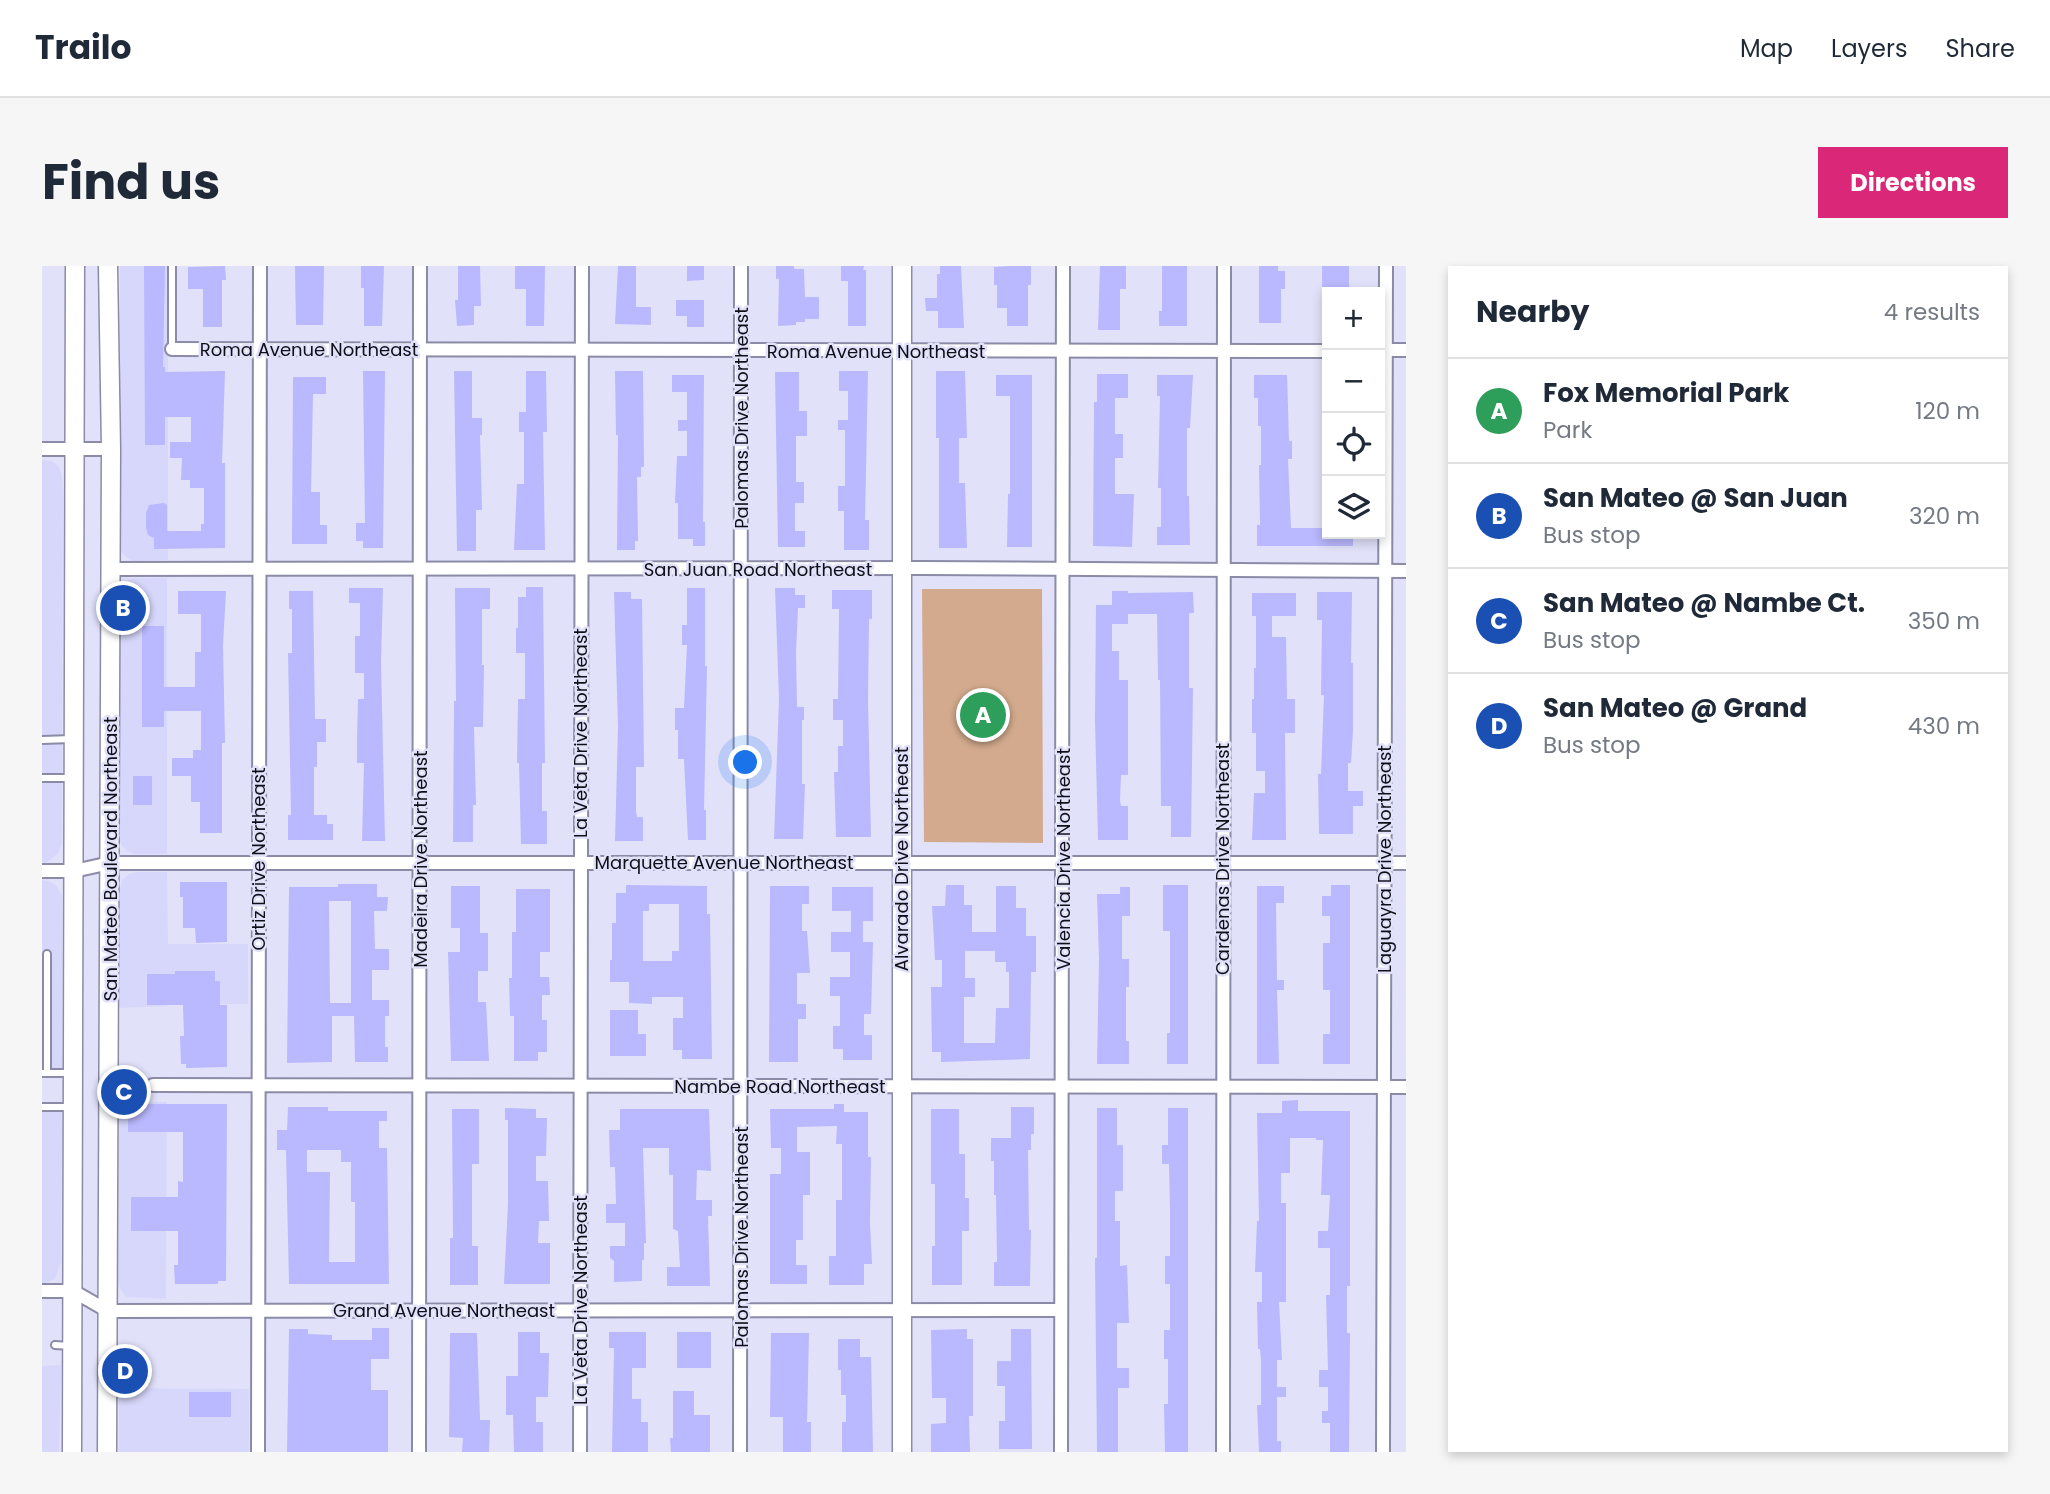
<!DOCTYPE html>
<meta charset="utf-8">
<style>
body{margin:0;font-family:Poppins,sans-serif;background:#f6f6f7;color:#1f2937}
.controls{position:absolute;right:21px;top:21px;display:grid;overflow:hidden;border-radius:0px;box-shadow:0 4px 10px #0003}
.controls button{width:63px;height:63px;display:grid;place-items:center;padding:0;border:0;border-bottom:2px solid #e0e1e3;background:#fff;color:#1f2937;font:35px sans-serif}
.you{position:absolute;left:704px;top:497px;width:24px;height:24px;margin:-18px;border:5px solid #fff;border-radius:50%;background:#1a73e8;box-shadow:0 0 0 10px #1a73e833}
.badge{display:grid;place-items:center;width:46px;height:46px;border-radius:50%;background:#db2777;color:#fff;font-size:23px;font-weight:700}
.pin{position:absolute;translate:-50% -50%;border:4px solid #fff;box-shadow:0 2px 7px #0006}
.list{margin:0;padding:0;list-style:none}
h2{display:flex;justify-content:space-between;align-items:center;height:91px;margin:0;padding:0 28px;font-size:30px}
h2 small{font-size:23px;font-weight:400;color:#747a83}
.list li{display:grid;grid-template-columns:46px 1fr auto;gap:21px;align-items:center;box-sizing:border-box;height:105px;padding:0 28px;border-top:2px solid #e0e1e3}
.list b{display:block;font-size:26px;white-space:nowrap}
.list p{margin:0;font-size:23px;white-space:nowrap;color:#747a83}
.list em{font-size:23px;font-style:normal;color:#747a83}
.icon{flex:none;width:38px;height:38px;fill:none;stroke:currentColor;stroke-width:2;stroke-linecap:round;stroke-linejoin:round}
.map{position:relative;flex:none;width:1364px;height:1186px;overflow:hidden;border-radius:0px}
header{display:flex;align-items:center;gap:42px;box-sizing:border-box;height:98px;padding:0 35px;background:#fff;border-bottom:2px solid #e0e1e3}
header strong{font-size:33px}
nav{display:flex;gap:38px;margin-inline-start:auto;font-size:24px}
.intro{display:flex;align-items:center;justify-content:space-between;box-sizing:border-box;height:168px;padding:0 42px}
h1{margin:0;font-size:49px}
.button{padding:18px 32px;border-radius:0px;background:#db2777;color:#fff;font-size:24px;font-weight:700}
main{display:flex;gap:42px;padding:0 42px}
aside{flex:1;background:#fff;border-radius:0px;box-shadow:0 4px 10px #0003}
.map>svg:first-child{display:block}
.built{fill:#d7d7fc}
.green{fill:#d3aa8d}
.building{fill:#bab8fe;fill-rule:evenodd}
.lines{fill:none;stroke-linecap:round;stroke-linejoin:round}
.lane-casing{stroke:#8b8ba7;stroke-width:10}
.street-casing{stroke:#8b8ba7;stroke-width:16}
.secondary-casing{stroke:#8b8ba7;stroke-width:21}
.lane{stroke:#fff;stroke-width:6}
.street{stroke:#fff;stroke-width:12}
.secondary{stroke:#fff;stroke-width:18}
.labels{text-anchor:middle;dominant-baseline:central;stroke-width:5;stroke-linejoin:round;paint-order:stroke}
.street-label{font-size:18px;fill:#0f0f19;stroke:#e1e2fa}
</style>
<header>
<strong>Trailo</strong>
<nav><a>Map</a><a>Layers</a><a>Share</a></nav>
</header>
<div class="intro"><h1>Find us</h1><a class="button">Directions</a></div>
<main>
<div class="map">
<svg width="1364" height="1186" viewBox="0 0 1364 1186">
<rect width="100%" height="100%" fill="#e1e2fa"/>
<g class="built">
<path d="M78,0h57l-1,70 -8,2v222l-34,1 -7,-3 -6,-7 -2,-10z"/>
<path d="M0,194l11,1 6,6 3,9 1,24 -1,344 -4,9 -12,10 -4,-1z"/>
<path d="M93,312h32v276h-32l-9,-3 -5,-7 -3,-12v-235l10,-17z"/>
<path d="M95,606h30l1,72h80v60h-80l-1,2 -48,2v-113l3,-15 7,-6z"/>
<path d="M0,614l7,1 7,4 6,11v174h-20z"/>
<path d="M77,836h48l-1,197 -40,-2 -6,-8 -2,-9z"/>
<path d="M0,846h20l-1,150 -6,17 -9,4h-4z"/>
<path d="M19,1099l-2,87h-17v-86z"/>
<path d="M77,1122l130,1v63h-130z"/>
</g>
<path class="green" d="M880,323h120l1,254 -119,-1z"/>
<g class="building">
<path d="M102,0h21l-2,101h2v5l60,-1 -3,92h3v85l-71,1v-11l-6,-3 -2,-7v-15l3,-8 15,-2 3,2v26h34v-7h3v-36h-14v-8h-9l1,-22h-12v-16h21v-25h-26v28h-20z"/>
<path d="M183,0l1,14h-4v47h-19v-38h-15v-22z"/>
<path d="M253,0h29l-1,59h-27z"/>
<path d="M319,0h23l-2,60h-18v-38h-3z"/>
<path d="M416,0h22l1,40h-7v19l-17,1 -2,-26h3z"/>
<path d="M473,0h30l-1,60h-18v-37h-11z"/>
<path d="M576,0h18v41h15v18l-36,-1z"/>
<path d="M645,0h17v14l-17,1z"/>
<path d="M734,0h18v3h10l1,28h14v22h-14v3h-9v3l-18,1 1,-47h-3z"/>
<path d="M799,0h23l-1,4h3v56h-18v-45h-7z"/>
<path d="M898,0h21l3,62h-26v-17h-12l-1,-13h12v-24h3z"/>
<path d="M967,0h22v19h-3v41h-21v-18h-10v-23h-3v-18z"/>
<path d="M1058,0h26v23h-6v41h-22z"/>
<path d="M1120,0h25v60h-28v-15h3z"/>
<path d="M1217,0h19v5h7v18h-4v34h-22z"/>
<rect x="1280" y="0" width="27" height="26"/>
<path d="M634,34h28v27h-17v-11h-11z"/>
<path d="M321,105h22l-2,177h-20v-7h-7v-18h9z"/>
<path d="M412,105h18v47h10v17h-2l2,75h-6v41h-19z"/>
<path d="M484,105h20l1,61h-4l2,118h-31l3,-66h7v-52h-5v-20h7z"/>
<path d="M573,105h28l1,96h-3v10h-4l1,64h-3v9h-18l1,-115h-2z"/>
<path d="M797,105h29l-3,149h4v30h-25v-39h-6v-25h7v-56h-7v-10h10v-29h-9z"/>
<path d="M894,105h29l2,67h-8v45h6l2,65h-28v-110h-3z"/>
<path d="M733,106h24v39h8v25h-11v46h8v21h-9v28h10v16h-27z"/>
<path d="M1055,108h31v24h-13v36h8v24h-8v36h19l-2,53 -39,-1 1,-144h3z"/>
<path d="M630,109h32l-1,147h2v24h-12v-7h-15v-36h-3l2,-47h10v-25h-9v-11h9v-28h-15z"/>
<path d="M954,109h36v172h-25l1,-53h2v-98h-14z"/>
<path d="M1115,109h36l-3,53h-3v68h2l1,49h-33v-18h4v-39h-3l2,-92h-3z"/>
<path d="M1212,109h33l2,66h3v18h-4l3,69h36v6h26v12h-96v-21h3l-1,-60h2v-39h-3v-28h-4z"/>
<path d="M251,111h33v17h-13l-2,98h9v33h7v19h-35z"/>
<path d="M484,321h17l2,176h-3v48h5v33h-26l-2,-81h-2l1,-64h7v-46h-9v-25h2v-31h8z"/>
<path d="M307,322h34l-2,74 4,179h-23l2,-78h-7v-24l1,-40h6v-26h-9v-37h5v-33h-11z"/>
<path d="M413,322h35v21h-8v56h2l-1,62h-9l2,78h-3v37h-20l1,-141h2z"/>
<path d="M645,322h18v78h2l-3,144h2v30h-18l-4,-81h-6v-29h-3v-22h9l3,-63h-5v-20h5z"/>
<path d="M733,322h20v7h10v13h-7l-2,44 1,55h7v13h-2v64h3l-2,55h-29l5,-140z"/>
<path d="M790,324h40v29h-3l-1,80 3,138h-35l-2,-65h4v-26h5v-26h-10v-21h5l1,-90h-7z"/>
<path d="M136,325h48l-3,54 2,98h-3v90h-22v-31h-9v-26h-19v-18h21v-8h8v-39h-37v16h-22v-101h22v61h31v-35h6v-38h-23z"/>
<path d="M247,325h24l2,128h11v23h-9v25h-3v48h13v9h6v16h-45v-25h3l-3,-162h4v-44h-3z"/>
<path d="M1070,325h16v2l65,-1 1,21h-5v75h4l-2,149h-20v-31h-10l-1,-126h-2l-1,-66h-29v10h-16v27h7v29h9v95h-7l-1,25 1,6h7v34h-30l-3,-120 1,-115h16z"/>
<path d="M572,326h17v7h11l2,168h-8v44l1,6h6v24h-28l3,-114z"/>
<path d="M1275,326h35l-1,71h2v68l-2,32h-3v28h15v15h-10v28h-34l-1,-60h3l3,-79h-3l1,-75h-5z"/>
<path d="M1210,327h44v23h-24v21h14l1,62h8v34h-10l1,107h-34l2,-47h11v-22h-9v-38h-4v-34h2v-31h2v-52h-4z"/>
<rect x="91" y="510" width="19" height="29"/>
<path d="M138,616h47v60l-31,1 -1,-15h-12v-31h-3z"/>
<path d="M296,618h39v13h11l-1,14h-13l1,38h14v21h-17v30h17v16h-4v31h3v15h-33l-1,-46h-22v46l-45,1 2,-176h49zM287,635h22v102h-21z"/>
<path d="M584,619l81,1v28h3l2,145h-30v-9h-9v-32h10v-21h-31v7l-23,-1v-21h-19v-22h2v-37h4v-30h10zM607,638h30v47h-7v10h-29v-50h6z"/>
<path d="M904,619h18v20h8v27h24v-46h20v22h10v28h10v36h-5l-1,87 -89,3v-10h-9l-1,-65h11v-27h-7l-3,-54h13zM923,685h30v11h11v10h3v36h-13l-1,35h-31v-46h11v-19h-10z"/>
<path d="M1121,619h25v179h-21v-31h3v-102h-7z"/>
<path d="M1289,619h19v179h-27v-30h7v-44h-7v-47h7v-27h-8v-20h9z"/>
<path d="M409,620h29v47h8v38h-10v31h8l3,59h-38l-3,-109h12v-24h-9z"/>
<path d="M728,620h39v18h-7v27h5l3,42h-13v31h9v15h-8v43h-29z"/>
<path d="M1215,620h27v17h-8l1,77h7v10h-7l2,74h-22z"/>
<path d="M790,621h41v34h-10v21h10l-2,72h-7v21h8v25h-29v-11h-10v-23h7v-30h-10v-19h20v-25h-19v-20h20v-21h-19z"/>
<path d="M1078,621h10v29h-8v43h7v28h-3v54h3v23h-32l2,-105 -2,-65h23z"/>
<path d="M474,623h34v63h-10v25h9l1,18h-8v25h5v32h-9v9h-24v-45h-4l-1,-38h3v-46h4z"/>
<path d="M133,705h40v10h5v24h7v62l-41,1v-4h-5l-1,-28h4l-1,-31h-36v-31h28z"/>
<path d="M568,744h28v24h8v22h-36z"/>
<path d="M1256,834v11h52v175h-3v47h3l-1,119h-19v-29h-8v-12h6v-24h-9v-17h9l-2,-75h4v-47h-12v-17h10l2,-36h-9l2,-55h-7v-2h-26v35h-9v30h5v99h-7l3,58h-5v27h9v10h-9v44h4v11h-22l-2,-47h4v-45l-1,-11h-2l-1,-47h5v-30h-7l2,-51h2l-2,-108h25v-12z"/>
<path d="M86,838h99l-1,177h-8v3h-43l-1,-19h4v-34h-47v-34h47v-16l5,1v-50h-55z"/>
<path d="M792,838h10v8h24v45h3l-1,66 2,41h-8v21h-35v-29h7v-56h6v-56h-6l1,-18 -40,1v25h13v43h-7v45h-7v25h11v19h-37v-110h11v-26h-10l-1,-39h64z"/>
<path d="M246,841h40v4h59v10h-8v27h8l2,136h-100l-3,-134h-9v-20h10zM265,884h34v12h10v40h4v60h-26l1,-90h-23z"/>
<path d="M969,841h23v27h-3v16h-3l1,80h2l-1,56h-36v-24h3l-1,-67h-2v-34h-3v-23h20z"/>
<path d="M463,842l31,1v9h11l-1,38h-10v25h12l1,40h-10l-1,22h12v41h-46l4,-80v-84h-3z"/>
<path d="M1055,842h20v37h6v46h-8v30h5v45l7,-1 2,58h-12v45h12v20h-11v64h-21l-2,-194h2z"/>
<path d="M1126,842h20v344h-23l-1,-48h4v-45h-4v-29h6v-46h-5v-28h5v-45l-1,-47h-7v-19h6z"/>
<path d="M410,843h27v55h-7v82h6v39h-28v-47h3z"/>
<path d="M578,843h89l2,62 -14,-1 -1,30h16v16h-4l2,70h-43v-19h13l-2,-36 -5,-2v-54h-4v-27h-26l3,95h-2v17h-2v21l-28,1v-21l-4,-3v-12h15v-23h-19v-19h10l-1,-37h-5l-1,-37h11z"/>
<path d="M889,843h28v45h6v44h4v33h-7v54h-30v-39h3v-62h-4z"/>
<path d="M330,1062h17v31h-18v31h17v62h-101l2,-123h19v5l24,1v5h40z"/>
<path d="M925,1063v10h6v77h-4l1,36h-39v-28l15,-1v-25h-14l-1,-68z"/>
<path d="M969,1063h20l1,120h-33v-28h6v-35h-8v-25h14z"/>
<path d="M476,1066h22v21h9l-1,44h-12v25h7v30h-29l-1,-37h-7v-39h12z"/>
<path d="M567,1066h37v36h-14v31h9v23h7v30h-36l2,-104h-5z"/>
<rect x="635" y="1066" width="34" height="36"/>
<path d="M408,1067h27l3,87h10l-1,32h-27l1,-14 -14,-1z"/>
<path d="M729,1067h38l-2,89h4v30h-28v-35h-13z"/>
<path d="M796,1073h22v18h11l2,95h-31v-30h4v-27h-5v-25h-3z"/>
<path d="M631,1125h21v24h16v37h-39l-1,-14h3z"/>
<rect x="147" y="1126" width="42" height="25"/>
</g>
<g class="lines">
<defs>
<g id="lane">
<path d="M130,0v82"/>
<path d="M0,474l30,-1"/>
<path d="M0,512h30"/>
<path d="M0,807h30"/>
<path d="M5,807v-119"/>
<path d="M0,841h30"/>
<path d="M13,1079l16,1"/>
</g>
<g id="street">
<path d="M130,83l1155,2"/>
<path d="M1338,84h26"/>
<path d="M0,183h69"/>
<path d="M68,303l811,-1 485,3"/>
<path d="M0,605h32l36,-8h1296"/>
<path d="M111,819l1253,2"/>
<path d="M0,1025h31l35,20 953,-1"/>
<path d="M216,1186l2,-1186"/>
<path d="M377,1186l1,-1186"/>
<path d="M538,1186l2,-1186"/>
<path d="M698,1186l1,-1186"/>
<path d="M1019,1186l2,-1186"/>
<path d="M1181,1186l1,-1186"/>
<path d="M1341,1186l3,-1186"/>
</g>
<g id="secondary">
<path d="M30,1186l3,-1186"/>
<path d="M65,1186l4,-1003 -3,-183"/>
<path d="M860,1186v-1186"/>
</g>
</defs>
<use href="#lane" class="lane-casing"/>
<use href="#street" class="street-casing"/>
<use href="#secondary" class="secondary-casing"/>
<use href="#lane" class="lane"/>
<use href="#street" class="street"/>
<use href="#secondary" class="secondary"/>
</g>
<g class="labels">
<g class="street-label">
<text x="267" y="83">Roma Avenue Northeast</text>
<text x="834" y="85">Roma Avenue Northeast</text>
<text transform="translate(699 152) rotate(-90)">Palomas Drive Northeast</text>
<text x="716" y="303">San Juan Road Northeast</text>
<text transform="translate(538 467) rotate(-90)">La Veta Drive Northeast</text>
<text transform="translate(68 593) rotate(-90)">San Mateo Boulevard Northeast</text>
<text transform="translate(216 593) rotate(-90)">Ortiz Drive Northeast</text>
<text transform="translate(378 593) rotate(-90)">Madeira Drive Northeast</text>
<text transform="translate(859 593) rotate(-90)">Alvarado Drive Northeast</text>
<text transform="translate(1021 593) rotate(-90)">Valencia Drive Northeast</text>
<text transform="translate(1180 593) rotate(-90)">Cardenas Drive Northeast</text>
<text transform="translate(1342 593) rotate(-90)">Laguayra Drive Northeast</text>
<text x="682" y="596">Marquette Avenue Northeast</text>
<text x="738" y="820">Nambe Road Northeast</text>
<text transform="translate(699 971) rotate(-90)">Palomas Drive Northeast</text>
<text transform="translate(538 1034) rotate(-90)">La Veta Drive Northeast</text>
<text x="402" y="1044">Grand Avenue Northeast</text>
</g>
</g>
</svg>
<div class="controls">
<button>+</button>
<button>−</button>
<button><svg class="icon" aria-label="locate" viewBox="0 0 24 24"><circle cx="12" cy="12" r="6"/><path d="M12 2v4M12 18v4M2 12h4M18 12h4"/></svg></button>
<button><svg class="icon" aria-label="layers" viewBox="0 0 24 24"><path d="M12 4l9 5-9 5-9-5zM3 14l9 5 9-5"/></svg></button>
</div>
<div class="you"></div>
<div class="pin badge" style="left:941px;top:449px;background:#2e9e5b">A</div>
<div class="pin badge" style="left:81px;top:342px;background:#1a4fb4">B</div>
<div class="pin badge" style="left:82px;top:826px;background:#1a4fb4">C</div>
<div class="pin badge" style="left:83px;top:1105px;background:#1a4fb4">D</div>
</div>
<aside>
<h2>Nearby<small>4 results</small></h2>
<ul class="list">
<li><span class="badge" style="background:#2e9e5b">A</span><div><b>Fox Memorial Park</b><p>Park</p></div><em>120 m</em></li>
<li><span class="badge" style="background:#1a4fb4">B</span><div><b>San Mateo @ San Juan</b><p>Bus stop</p></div><em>320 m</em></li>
<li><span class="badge" style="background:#1a4fb4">C</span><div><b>San Mateo @ Nambe Ct.</b><p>Bus stop</p></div><em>350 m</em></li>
<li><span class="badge" style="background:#1a4fb4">D</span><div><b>San Mateo @ Grand</b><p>Bus stop</p></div><em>430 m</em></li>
</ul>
</aside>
</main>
